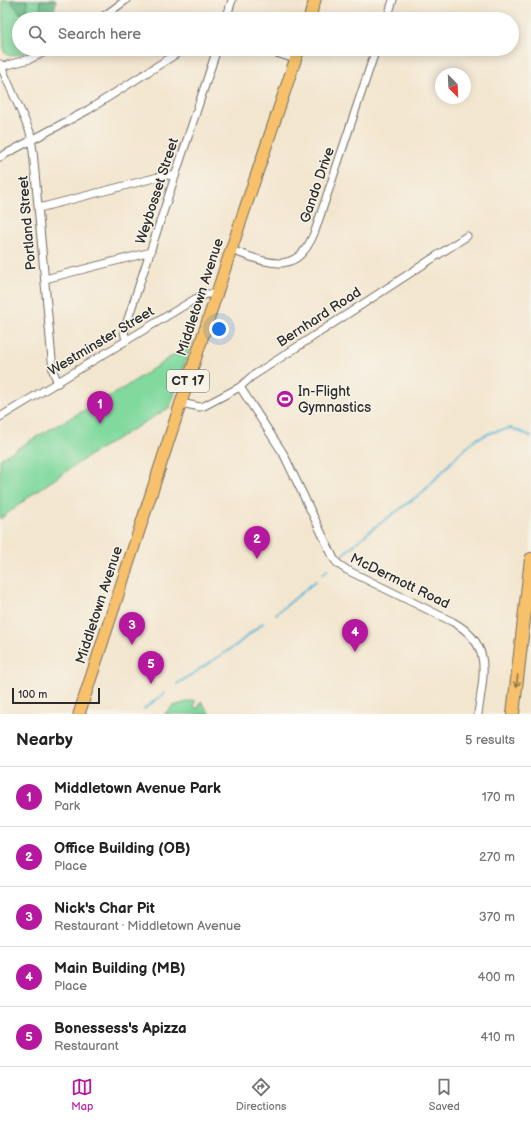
<!DOCTYPE html>
<meta charset="utf-8">
<style>
body{margin:0;font-family:"Balsamiq Sans",sans-serif;background:#f2f2f2;color:#222}
.compass{position:absolute;left:435px;top:68px;width:36px;height:36px;border-radius:50%;background:#fff;box-shadow:0 2px 10px #0003;rotate:156deg}
.scale{position:absolute;left:12px;bottom:10px;width:88px;box-sizing:border-box;padding-left:4px;border:2px solid #2b2b2b;border-top:0;font-size:11px;line-height:14px;white-space:nowrap;color:#2b2b2b;-webkit-text-stroke:3px #f7f3e8;paint-order:stroke}
.you{position:absolute;left:219px;top:329px;width:14px;height:14px;margin:-10px;border:3px solid #fff;border-radius:50%;background:#1a73e8;box-shadow:0 0 0 6px #1a73e833}
.badge{display:grid;place-items:center;width:26px;height:26px;border-radius:50%;background:#b5179e;color:#fff;font-size:13px;font-weight:700}
.pin{position:absolute;translate:-50% -33px;filter:drop-shadow(0 1px 2px #0008)}
.pin::after{content:'';position:absolute;top:21px;width:14px;height:12px;background:inherit;clip-path:polygon(0 0,100% 0,50% 100%)}
.list{margin:0;padding:0;list-style:none}
h2{display:flex;justify-content:space-between;align-items:center;height:52px;margin:0;padding:0 16px;font-size:17px}
h2 small{font-size:13px;font-weight:400;color:#767676}
.list li{display:grid;grid-template-columns:26px 1fr auto;gap:12px;align-items:center;box-sizing:border-box;height:60px;padding:0 16px;border-top:1px solid #e0e0e0}
.list b{display:block;font-size:15px;white-space:nowrap}
.list p{margin:0;font-size:13px;white-space:nowrap;color:#767676}
.list em{font-size:13px;font-style:normal;color:#767676}
.icon{flex:none;width:22px;height:22px;fill:none;stroke:currentColor;stroke-width:2;stroke-linecap:round;stroke-linejoin:round}
.map{position:relative;flex:none;width:531px;height:714px;overflow:hidden}
.search{position:absolute;background:#fff;box-shadow:0 2px 10px #0003;left:12px;right:12px;top:12px;height:44px;display:flex;align-items:center;gap:10px;box-sizing:border-box;padding:0 14px;border-radius:22px;color:#767676;font-size:15px}
.sheet{height:352px;background:#fff}
nav{display:flex;justify-content:space-around;align-items:center;box-sizing:border-box;height:56px;border-top:1px solid #e0e0e0;background:#fff;font-size:11px;color:#767676}
nav a{display:grid;justify-items:center;gap:2px}
nav .on{color:#b5179e}
.map>svg:first-child{display:block}
.green{fill:#81d99e;stroke:#568264}
.forest{fill:#68b985;stroke:#4a7258}
.lines{fill:none;stroke-linecap:round;stroke-linejoin:round}
.stream{stroke:#59b7d7;stroke-width:2}
.minor-casing{stroke:#716c64;stroke-width:9}
.primary-casing{stroke:#716c64;stroke-width:13}
.motorway-casing{stroke:#716c64;stroke-width:14}
.minor{stroke:#fff;stroke-width:7}
.primary{stroke:#f6c16b;stroke-width:11}
.motorway{stroke:#f6c16b;stroke-width:12}
.oneway{stroke:#90764b}
.labels{text-anchor:middle;dominant-baseline:central;stroke-width:3;stroke-linejoin:round;paint-order:stroke}
.shield{fill:#f7f3e8;stroke:#686764;stroke-width:1}
.shield-label{font-size:13px;font-weight:bold;fill:#2b2b2b}
.street-label{font-size:14px;fill:#2b2b2b;stroke:#f7f3e8}
.poi-label{font-size:14px;fill:#2b2b2b;stroke:#f7f3e8;text-anchor:start}
</style>
<div class="map">
<svg width="531" height="714" viewBox="0 0 531 714">
<rect width="100%" height="100%" fill="#f7f3e8"/>
<filter id="ink" filterUnits="userSpaceOnUse"><feTurbulence type="fractalNoise" baseFrequency=".025" numOctaves="2"/><feDisplacementMap in="SourceGraphic" scale="8" xChannelSelector="R" yChannelSelector="G"/><feConvolveMatrix kernelMatrix="1 2 1 2 8 2 1 2 1" color-interpolation-filters="sRGB"/></filter>
<filter id="wash" filterUnits="userSpaceOnUse"><feTurbulence type="fractalNoise" baseFrequency=".012" numOctaves="4" result="noise"/><feDisplacementMap in="SourceGraphic" scale="16" xChannelSelector="R" yChannelSelector="G"/><feGaussianBlur stdDeviation="0.9" result="paint"/><feColorMatrix in="noise" values="0 0 0 0 0 0 0 0 0 0 0 0 0 0 0 0 0 1.4 0 .05"/><feComposite in="paint" operator="in"/></filter>
<g filter="url(#wash)">
<rect width="100%" height="100%" fill="#f3e6cf"/>
<g class="green">
<path d="M2,0h52l-3,19h-32v30h15l-9,4 -15,3 -6,-4z"/>
<path d="M192,343l-22,64 -80,48 -56,38 -34,26v-60l38,-23 84,-47z"/>
<path d="M195,700l-1,7 4,2 3,-8 9,13h-46l9,-8z"/>
</g>
<g class="forest">
<path d="M11,0h16v11l-6,3 -9,-11z"/>
<path d="M40,0h16l-3,19h-12z"/>
</g>
<g class="lines">
<g class="stream">
<path d="M341,556l30,-26 52,-38 35,-37 18,-16 17,-7 18,-4 20,8"/>
<path d="M323,574l5,-5"/>
<path d="M276,614l40,-33"/>
<path d="M177,684l58,-38 28,-23"/>
<path d="M144,709l21,-16"/>
</g>
</g>
</g>
<g filter="url(#ink)">
<g class="lines">
<defs>
<g id="minor">
<path d="M100,19l26,-19"/>
<path d="M226,19l6,-19"/>
<path d="M387,19l6,-19"/>
<path d="M264,49l31,10"/>
<path d="M0,64l30,68 3,19 20,220 5,12"/>
<path d="M0,67l30,-8 21,-10"/>
<path d="M0,157l88,-47 96,-61"/>
<path d="M39,208l127,-33 9,1"/>
<path d="M231,250c37,13 66,28 84,-19l61,-182"/>
<path d="M45,279l106,-27"/>
<path d="M126,341l-2,-10 93,-282"/>
<path d="M240,387l43,66 51,106 4,5 9,6 106,52c41,23 30,53 25,92"/>
<path d="M181,403l19,4 4,-1 36,-19 11,-10 216,-141"/>
<path d="M0,417l195,-118 12,-5h10"/>
</g>
<g id="primary">
<path d="M309,19l6,-19"/>
<path d="M79,714l152,-464 68,-201"/>
</g>
<path id="motorway" d="M513,714l18,-155"/>
</defs>
<use href="#minor" class="minor-casing"/>
<use href="#primary" class="primary-casing"/>
<use href="#motorway" class="motorway-casing"/>
<use href="#minor" class="minor"/>
<use href="#primary" class="primary"/>
<use href="#motorway" class="motorway"/>
</g>
<defs><path id="oneway-shaft" d="M-6 0H5M1.5-3L5.5 0L1.5 3" fill="none" stroke-width="1.6" stroke-linecap="round" stroke-linejoin="round"/></defs>
<use class="oneway" href="#oneway-shaft" transform="translate(517 681) rotate(97)"/>
</g>
<defs>
<symbol id="stadium-disc" viewBox="-11 -11 22 22"><circle r="9.5" fill="#b5179e" stroke="#f7f3e8"/><path d="M0-5a6.5 5 0 1 0 0 10a6.5 5 0 1 0 0-10ZM-3.5-1.8h7v3.6h-7Z" fill="#fff"/></symbol>
</defs>
<g fill-rule="evenodd">
<use href="#stadium-disc" x="275" y="389" width="20" height="20"/>
</g>
<g class="labels">
<rect class="shield" x="167" y="370" width="42" height="22" rx="3"/>
<g class="shield-label">
<text x="188" y="381">CT 17</text>
</g>
<g class="street-label">
<text transform="translate(317 185) rotate(-71)">Gando Drive</text>
<text transform="translate(157 191) rotate(-72)">Weybosset Street</text>
<text transform="translate(27 223) rotate(-95)">Portland Street</text>
<text transform="translate(200 297) rotate(-72)">Middletown Avenue</text>
<text transform="translate(319 317) rotate(-33)">Bernhard Road</text>
<text transform="translate(101 341) rotate(-31)">Westminster Street</text>
<text transform="translate(400 581) rotate(26)">McDermott Road</text>
<text transform="translate(99 605) rotate(-72)">Middletown Avenue</text>
</g>
<g class="poi-label">
<text x="298" y="391">In-Flight<tspan x="298" dy="16">Gymnastics</tspan></text>
</g>
</g>
</svg>
<svg class="compass" viewBox="-18 -18 36 36"><path d="M0-13l5 13h-10z" fill="#e53935"/><path d="M0 13l5-13h-10z" fill="#767676"/></svg>
<div class="scale">100 m</div>
<div class="you"></div>
<div class="pin badge" style="left:100px;top:424px">1</div>
<div class="pin badge" style="left:257px;top:559px">2</div>
<div class="pin badge" style="left:132px;top:645px">3</div>
<div class="pin badge" style="left:355px;top:652px">4</div>
<div class="pin badge" style="left:151px;top:684px">5</div>
<div class="search"><svg class="icon" aria-label="search" viewBox="0 0 24 24"><circle cx="10" cy="10" r="6"/><path d="M15 15l6 6"/></svg>Search here</div>
</div>
<section class="sheet">
<h2>Nearby<small>5 results</small></h2>
<ul class="list">
<li><span class="badge">1</span><div><b>Middletown Avenue Park</b><p>Park</p></div><em>170 m</em></li>
<li><span class="badge">2</span><div><b>Office Building (OB)</b><p>Place</p></div><em>270 m</em></li>
<li><span class="badge">3</span><div><b>Nick's Char Pit</b><p>Restaurant · Middletown Avenue</p></div><em>370 m</em></li>
<li><span class="badge">4</span><div><b>Main Building (MB)</b><p>Place</p></div><em>400 m</em></li>
<li><span class="badge">5</span><div><b>Bonessess's Apizza</b><p>Restaurant</p></div><em>410 m</em></li>
</ul>
</section>
<nav>
<a class="on"><svg class="icon" aria-label="map" viewBox="0 0 24 24"><path d="M3 6l6-2 6 2 6-2v14l-6 2-6-2-6 2zM9 4v14M15 6v14"/></svg>Map</a>
<a><svg class="icon" aria-label="directions" viewBox="0 0 24 24"><path d="M12 3l9 9-9 9-9-9zM9 14v-3h6M13 9l2 2-2 2"/></svg>Directions</a>
<a><svg class="icon" aria-label="saved" viewBox="0 0 24 24"><path d="M7 4h10v16l-5-4-5 4z"/></svg>Saved</a>
</nav>
